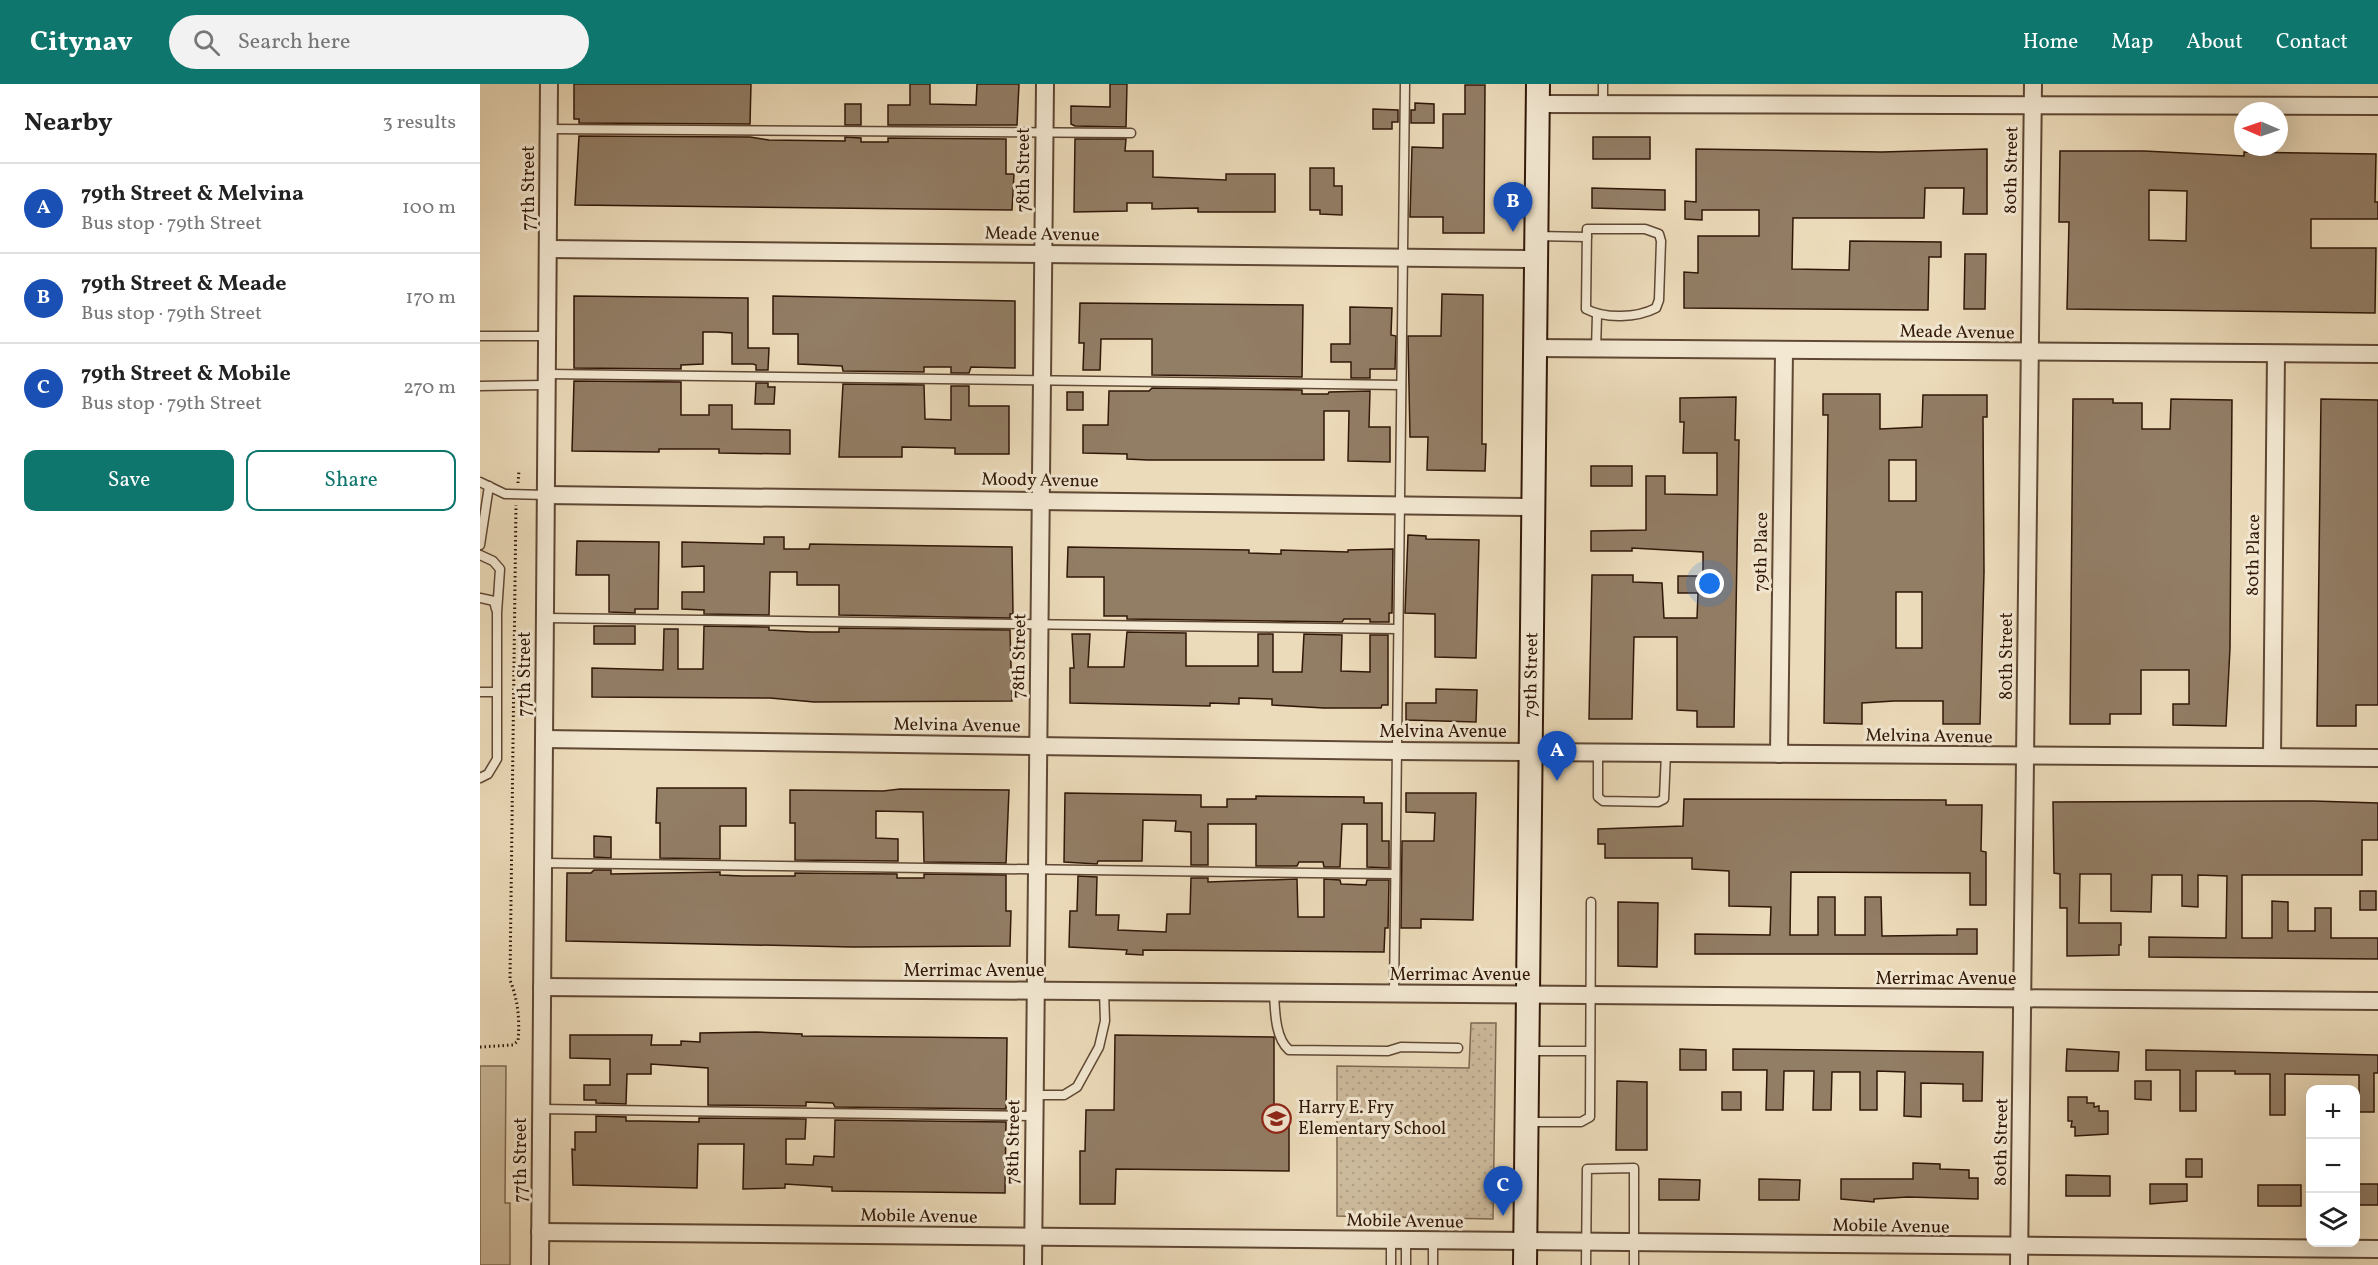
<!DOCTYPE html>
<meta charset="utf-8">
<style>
body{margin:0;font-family:Vollkorn,serif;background:#f2f2f2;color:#222}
.controls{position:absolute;right:18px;bottom:18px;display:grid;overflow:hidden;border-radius:12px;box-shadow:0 6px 24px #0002}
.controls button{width:54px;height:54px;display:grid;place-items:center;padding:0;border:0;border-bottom:2px solid #e0e0e0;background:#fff;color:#222;font:30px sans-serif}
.compass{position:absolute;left:1754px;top:18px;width:54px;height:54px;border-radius:50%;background:#fff;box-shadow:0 6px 24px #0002;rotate:272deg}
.you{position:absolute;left:1230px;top:500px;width:21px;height:21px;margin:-15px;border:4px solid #fff;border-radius:50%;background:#1a73e8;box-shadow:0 0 0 9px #1a73e833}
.badge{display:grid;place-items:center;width:39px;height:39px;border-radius:50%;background:#0f766e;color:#fff;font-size:20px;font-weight:700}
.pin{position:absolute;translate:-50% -50px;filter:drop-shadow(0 2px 3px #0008)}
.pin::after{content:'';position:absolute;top:32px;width:21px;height:18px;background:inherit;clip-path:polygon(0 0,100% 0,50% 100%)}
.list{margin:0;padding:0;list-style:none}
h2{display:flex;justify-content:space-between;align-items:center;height:78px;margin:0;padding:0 24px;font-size:26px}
h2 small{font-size:20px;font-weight:400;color:#767676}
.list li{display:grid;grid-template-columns:39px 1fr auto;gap:18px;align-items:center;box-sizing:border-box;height:90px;padding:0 24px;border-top:2px solid #e0e0e0}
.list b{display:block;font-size:22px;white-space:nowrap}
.list p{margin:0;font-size:20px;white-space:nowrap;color:#767676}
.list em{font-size:20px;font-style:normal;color:#767676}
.actions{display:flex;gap:12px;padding:18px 24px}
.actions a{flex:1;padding:14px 0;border:2px solid #0f766e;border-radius:12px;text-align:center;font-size:21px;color:#0f766e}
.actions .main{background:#0f766e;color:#fff}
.icon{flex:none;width:33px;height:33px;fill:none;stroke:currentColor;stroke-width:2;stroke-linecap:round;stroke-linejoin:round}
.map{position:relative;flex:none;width:1898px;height:1181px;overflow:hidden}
header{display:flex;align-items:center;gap:36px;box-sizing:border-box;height:84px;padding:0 30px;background:#0f766e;color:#fff}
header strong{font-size:28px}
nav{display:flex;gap:33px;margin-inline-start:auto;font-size:21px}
.search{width:420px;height:54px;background:#f2f2f2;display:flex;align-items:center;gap:15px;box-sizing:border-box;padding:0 21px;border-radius:33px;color:#767676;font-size:22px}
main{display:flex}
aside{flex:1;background:#fff}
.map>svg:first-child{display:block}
.grass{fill:url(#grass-dots);stroke:#7e6852;stroke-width:1.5}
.green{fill:#ccba9c;stroke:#7e6852;stroke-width:1.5}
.building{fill:#927d65;stroke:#301708;stroke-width:1.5;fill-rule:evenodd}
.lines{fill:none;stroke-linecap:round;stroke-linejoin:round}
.service-casing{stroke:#5f4834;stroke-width:11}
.minor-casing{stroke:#5f4834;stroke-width:20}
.secondary-casing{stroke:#301708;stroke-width:26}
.path{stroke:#301708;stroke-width:3;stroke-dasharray:1.5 3;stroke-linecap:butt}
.service{stroke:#f3e8d2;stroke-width:8}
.minor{stroke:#f3e8d2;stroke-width:16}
.secondary{stroke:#f3e8d2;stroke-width:22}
.labels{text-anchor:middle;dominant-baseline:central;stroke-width:6;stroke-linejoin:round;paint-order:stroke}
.street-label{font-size:18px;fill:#301708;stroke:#f3e8d2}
.poi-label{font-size:18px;fill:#301708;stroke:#f3e8d2;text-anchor:start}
</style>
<header>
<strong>Citynav</strong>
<div class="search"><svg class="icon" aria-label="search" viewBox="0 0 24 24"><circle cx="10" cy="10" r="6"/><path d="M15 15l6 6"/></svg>Search here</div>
<nav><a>Home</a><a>Map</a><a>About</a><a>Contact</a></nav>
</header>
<main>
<aside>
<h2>Nearby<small>3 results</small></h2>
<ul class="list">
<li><span class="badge" style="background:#1a4fb4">A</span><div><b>79th Street &amp; Melvina</b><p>Bus stop · 79th Street</p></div><em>100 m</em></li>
<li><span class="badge" style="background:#1a4fb4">B</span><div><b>79th Street &amp; Meade</b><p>Bus stop · 79th Street</p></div><em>170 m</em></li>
<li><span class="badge" style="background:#1a4fb4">C</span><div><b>79th Street &amp; Mobile</b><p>Bus stop · 79th Street</p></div><em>270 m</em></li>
</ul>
<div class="actions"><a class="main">Save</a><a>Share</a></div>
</aside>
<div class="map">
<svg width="1898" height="1181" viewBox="0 0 1898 1181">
<defs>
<pattern id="grass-dots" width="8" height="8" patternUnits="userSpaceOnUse" patternTransform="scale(1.5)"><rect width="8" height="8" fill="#ccba9c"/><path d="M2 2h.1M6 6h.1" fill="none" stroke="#b09f85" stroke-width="1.8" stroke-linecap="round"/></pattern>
</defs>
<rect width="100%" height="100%" fill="#ecdbba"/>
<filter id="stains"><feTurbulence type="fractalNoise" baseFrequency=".00333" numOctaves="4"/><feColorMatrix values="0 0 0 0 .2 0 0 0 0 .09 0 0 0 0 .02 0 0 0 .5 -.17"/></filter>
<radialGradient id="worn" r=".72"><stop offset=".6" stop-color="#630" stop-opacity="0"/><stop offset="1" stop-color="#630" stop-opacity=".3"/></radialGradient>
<path class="grass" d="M991,939h25l-3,196 -156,-3v-150l132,2z"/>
<path class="green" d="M0,982h26l-1,137h5v62h-30z"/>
<g class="building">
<path d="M94,0h177l-1,40 -171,-1v-4h-5z"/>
<path d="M430,0h20v20l46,1 1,-21h42l-2,41h-129v-20h22z"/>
<path d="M630,0h17l-1,43 -51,-1 -4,-2v-18l39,1z"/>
<path d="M985,1h20l-1,148h-41v-16h-33l2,-70 31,1v-34h22z"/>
<path d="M935,19l19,1v19h-23v-13h4z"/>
<rect x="365" y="20" width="16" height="21"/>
<path d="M893,25l25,1v12h-6v7h-19z"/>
<path d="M99,52l171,1 19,3 76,1v-4l16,1v4h27v-4l118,1v35h8l-2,36 -437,-5z"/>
<rect x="1113" y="53" width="57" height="22"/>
<path d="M595,55h51l-1,12h28v26l73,3v-6h49v38h-77v-4l-46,1v-6h-25v8l-53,1z"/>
<path d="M1216,65l186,3 105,-3v65h-24l1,-26h-39l-1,30h-131l-1,51 57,1 1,-29 91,1v15h-12l-1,53 -244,-2v-36l14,1v-37h61v-26h-57v10l-17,-1v-18l11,1z"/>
<path d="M1580,67h84l100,5v-4l132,2 -1,48h3v17h-67v29h65l-1,65 -308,-4 2,-87h-10zM1669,106l38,1 -1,50 -37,-1z"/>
<path d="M830,84h24v18h8v29l-22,-1v-4h-10z"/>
<path d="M1112,104l73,2v20l-73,-2z"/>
<path d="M1485,170h21l-1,55h-21z"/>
<path d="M962,210l41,1 -1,149h4l-1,27 -58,-1 1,-33h-18l-2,-101h33z"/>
<path d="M94,212l174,2v50h21l-1,22h-12v-5l-3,-1h-21v-31l-15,-1h-14v32l-22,1v4l-107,-1z"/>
<path d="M293,212l242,5v67l-44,-1 -2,6h-18v-6h-27v5l-81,-1 -1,-5 -44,-2v-30h-25z"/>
<path d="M600,219l223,2 -1,72 -150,-2v-36h-51l-1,31h-17l1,-27h-5z"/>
<path d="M870,223l42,1 -1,27 5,1 -1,33h-25v9h-19v-16h-20v-18h19z"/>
<path d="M94,297l107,1v33h28v-10h23v24l58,1v24l-71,-1v-4h-60v3l-87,-1z"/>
<path d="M276,299h12v4h7l-1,17h-19z"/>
<path d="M363,300l81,1 1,34 26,1v-34h18v20h40v48h-54v-6l-53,-1v10h-63z"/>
<path d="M672,304l150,2v4h26l1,-2 41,-1 -1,36h21v35l-42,-1 1,-50h-25v49h-176l-21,-1v-5l-44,-1v-28h25l1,-34h40z"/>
<rect x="587" y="308" width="16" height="18"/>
<path d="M1343,310h57v35l42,-2 1,-32h64v22h-4l1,155 -4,152h-37v-23h-49l-32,2v21l-38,-1 4,-308h-5zM1409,376h27v41h-27zM1416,508h26v56h-26z"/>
<path d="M1256,313l-1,43h4l-5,287h-37v-16l-20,-1v-73h-43l-2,82h-43l3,-144h41v7l29,1 2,35h33l1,-25h-20v-17h25v-24l-71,-4v3h-41v-20l55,-1v-54h19v18l52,1v-42h-34l1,-31h-4v-24z"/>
<path d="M1593,315h40v4h29v26h28l1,-30 61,1 -2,248 -4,78 -53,-1v-21h16v-34h-48v44h-31v10h-40z"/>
<path d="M1841,315l57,1v305h-22v21h-39z"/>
<rect x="1111" y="382" width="41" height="20"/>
<path d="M928,451l18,1v3l53,1 -3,118 -41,-1v-43l-30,-1z"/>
<path d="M284,453h20v12h25l1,-5 202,3 1,67h-3v4l-171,-3v-30h-42v-13h-27l-1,43 -65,-1v-4l-22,-1v-17h22v-26l-22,1v-25l82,2z"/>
<path d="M97,457l82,1 -1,67h-23v4l-26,-1v-37h-33z"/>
<path d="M588,463l181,3v3l32,1v-4l67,2v-2l45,-1 -1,64h-3v9h-19v-3h-26l-2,3 -215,-3v-3h-23v-39h-37z"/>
<rect x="114" y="542" width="41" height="18"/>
<path d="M224,542l65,1v3l42,2h28v-4l171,2 2,71 -198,1 -44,-4 -178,-1v-29l71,2 1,-41h14v40h25z"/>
<path d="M647,548l59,1v33h72v-32h15v38h29l2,-38 38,1 -1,36 29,1v-37h18v70h-6l-1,3h-57l-52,-3v-6l-33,-1v6l-29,-1v3l-140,-3v-35h4l-2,-34h18l-2,33h36z"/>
<path d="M956,605l41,1 -1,32 -70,-2v-17h30z"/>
<path d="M177,704h89v38h-26v33l-60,-1v-35h-4z"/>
<path d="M420,705l109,1 -3,73 -82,-1 -1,-50 -47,-1v27l22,1v22l-103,-1v-37h-5v-33l93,1z"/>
<path d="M585,709l136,2v12h26v-8h29v-3l108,1v6h18v38h7v27l-22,-1v-43h-25l-2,43h-16l-1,-5h-24l-2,4h-41v-42h-48v41h-17v-33l-16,-1 1,-10 -33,-1 -1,41h-44l-1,3 -33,-2z"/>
<path d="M926,709h70l-3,127 -52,-1v9h-20l1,-87h32l1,-28 -29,-1z"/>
<path d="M1204,715l262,1v5h36l-1,46 5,1v53h-16v-32l-179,-1 -1,63h28v-38h17v38h30v-38h16l1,39 75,-1v-6h20v25h-282v-20l75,1 1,-28 -42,-1v-35l-37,-2v-11h-87v-14h-7v-15l85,-3z"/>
<path d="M1833,717l65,2v37h-16v35h-120v63h30v-37l16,1v29h27v-23h16v30h47v21l-229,-2v-20l77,1 1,-62 -29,-1v32l-16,-1v-31h-30l-1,37 -40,-1v-37h-31l-1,49h42v22h-2v10l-52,1v-48h-7v-34l-6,-1 -1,-71z"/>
<path d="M114,752l17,1v21l-17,-1z"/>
<path d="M114,786h17v4l109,-2v3l23,1h52v-3l102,1v4h27v-4l82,1v36h5l-1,35 -157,1 -287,-6 1,-68h24z"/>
<path d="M598,792l19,1 -1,38h23l-1,15 48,2 1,-18h23l1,-36h17v4l89,-3 1,38h26v-38l16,1 1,4 25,1 1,-5h22l-1,48h-3l-1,24 -241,-2v5l-17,-1 1,-4 -58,-3 1,-36h7z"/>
<rect x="1880" y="807" width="16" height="19"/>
<path d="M1138,818l40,1 -1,64 -39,-1z"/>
<path d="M276,948l46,2v2l205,2 -1,71 -171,-2 -2,-4 -27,-1v4l-98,-1v-37l-57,-4v10h-24l-1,30 -30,-1v-3h-12v-15h26v-26l-40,-1v-23h82l-1,10h30v-4l19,1v-9z"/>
<path d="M635,951l159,2v88h15v46l-173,-2 -1,35h-35v-53h5l1,-41h28z"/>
<path d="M1200,965l26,1v20h-26z"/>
<path d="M1253,965l250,3 -1,49h-19v-17l-42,-1v34l-17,-1 1,-44 -28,-1v39h-17v-38h-28l-1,38h-18l1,-39h-30l-1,39h-17l1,-40h-34z"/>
<path d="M1587,965l52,3 -1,19h-52z"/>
<path d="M1666,966l232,5v18h-4v39h-15v-37l-74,-1v41h-15v-41h-35v-3h-39v40h-16v-41h-34z"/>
<path d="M1137,997l30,1v68h-31z"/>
<path d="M1655,997h16v19l-16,-1z"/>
<rect x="1242" y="1008" width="19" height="18"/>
<path d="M1588,1013h19v6h7v4l5,-1v5h9v23l-33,2v-9h-4l1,-6h-4z"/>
<path d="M116,1032l30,1v4h16l57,1v-4l107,1 -1,20h-19v25l27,1 1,-9 20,1 1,-37 171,2 -1,71 -173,-2v-4l-47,-3v4l-42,1 1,-45h-46l-1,44 -124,-3 -1,-36 3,1v-18h21z"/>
<rect x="1706" y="1075" width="16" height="18"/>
<path d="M1433,1079l27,1v5l29,1v8h9v21l-70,-2 -34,2v3l-33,-3v-20h72z"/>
<path d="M1586,1091l44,1v20h-44z"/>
<path d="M1179,1095l41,1 -1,20h-40z"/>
<path d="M1279,1095l41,1 -1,20h-40z"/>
<path d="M1670,1100h37v17l-37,3z"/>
<rect x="1875" y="1100" width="23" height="21"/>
<rect x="1778" y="1101" width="43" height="21"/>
</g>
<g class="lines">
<defs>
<g id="service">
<path d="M1123,20v-20"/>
<path d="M69,45l582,4"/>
<path d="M1107,145h58l14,5 2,7 -2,59 -3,8c-19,10 -51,11 -70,1z"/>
<path d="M1057,152l50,1"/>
<path d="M0,252h67"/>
<path d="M1116,265l1,-34"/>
<path d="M67,290l854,11"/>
<path d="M0,302l66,-1"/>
<path d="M0,398l25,12 41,1"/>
<path d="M0,461l9,-59"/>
<path d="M0,471l13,6 7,8 -3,44v146l-9,15 -8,4"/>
<path d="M0,514l14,3 2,8"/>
<path d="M65,534l853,11"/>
<path d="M0,608h16"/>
<path d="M1118,669v44l5,4 55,1 6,-3 2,-46"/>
<path d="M63,779l852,11"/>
<path d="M794,909c1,18 1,45 15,57l99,1 13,-4 57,1"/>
<path d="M914,910l11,-910"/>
<path d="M1048,967h62"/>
<path d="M555,1011h29l13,-8 22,-40 6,-26 -1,-29"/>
<path d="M61,1025l493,7"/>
<path d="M1047,1038h54l9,-5 1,-215"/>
<path d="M953,1157v24"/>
<path d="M911,1181v-24"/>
<path d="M926,1181v-24"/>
<path d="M1106,1181l1,-96 47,-1v97"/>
</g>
<g id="minor">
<path d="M1058,20l840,2"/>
<path d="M68,165l988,10"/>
<path d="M1055,264l843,6"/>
<path d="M66,411l988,12"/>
<path d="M64,655l853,12 981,7"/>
<path d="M1299,670l5,-403"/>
<path d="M1792,672l4,-402"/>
<path d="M62,903l1836,14"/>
<path d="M60,1148l1838,17"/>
<path d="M60,1181l9,-1181"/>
<path d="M553,1181l12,-1181"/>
<path d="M1539,1181l14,-1181"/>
</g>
<path id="secondary" d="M1045,1181l13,-1181"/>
</defs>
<use href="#service" class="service-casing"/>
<use href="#minor" class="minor-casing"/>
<use href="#secondary" class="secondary-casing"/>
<g class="path">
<path d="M38,399l1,-12"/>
<path d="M0,963l33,-2 5,-4c2,-21 0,-41 -8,-61l6,-475"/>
</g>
<use href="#service" class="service"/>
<use href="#minor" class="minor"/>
<use href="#secondary" class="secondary"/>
</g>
<defs>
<symbol id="school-ring" viewBox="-11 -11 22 22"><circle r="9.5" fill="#f3e8d2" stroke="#8f2418" stroke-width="1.5"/><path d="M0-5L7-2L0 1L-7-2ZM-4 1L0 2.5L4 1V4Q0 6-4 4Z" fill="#8f2418"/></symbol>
</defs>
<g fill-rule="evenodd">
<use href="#school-ring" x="780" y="1018" width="33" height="33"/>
</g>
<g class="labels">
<g class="street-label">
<text transform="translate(544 86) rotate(-90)">78th Street</text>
<text transform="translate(1532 86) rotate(-89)">80th Street</text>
<text transform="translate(49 104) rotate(-90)">77th Street</text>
<text transform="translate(562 151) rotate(1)">Meade Avenue</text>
<text transform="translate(1477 249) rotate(1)">Meade Avenue</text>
<text transform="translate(560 397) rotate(1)">Moody Avenue</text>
<text transform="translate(1282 468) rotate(-89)">79th Place</text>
<text transform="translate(1774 471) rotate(-89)">80th Place</text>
<text transform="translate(540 572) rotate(-89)">78th Street</text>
<text transform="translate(1527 572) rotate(-90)">80th Street</text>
<text transform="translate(45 590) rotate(-90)">77th Street</text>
<text transform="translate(1052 591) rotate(-89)">79th Street</text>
<text transform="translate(477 642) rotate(1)">Melvina Avenue</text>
<text x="963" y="648">Melvina Avenue</text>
<text transform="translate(1449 653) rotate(1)">Melvina Avenue</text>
<text x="494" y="887">Merrimac Avenue</text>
<text x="980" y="891">Merrimac Avenue</text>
<text x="1466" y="895">Merrimac Avenue</text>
<text transform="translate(534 1058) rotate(-89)">78th Street</text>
<text transform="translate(1522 1058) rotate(-89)">80th Street</text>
<text transform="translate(41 1076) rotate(-90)">77th Street</text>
<text transform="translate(439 1133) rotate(1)">Mobile Avenue</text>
<text transform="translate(925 1138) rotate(1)">Mobile Avenue</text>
<text transform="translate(1411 1143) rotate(1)">Mobile Avenue</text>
</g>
<g class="poi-label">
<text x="818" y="1024">Harry E. Fry<tspan x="818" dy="21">Elementary School</tspan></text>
</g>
</g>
<rect width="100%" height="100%" filter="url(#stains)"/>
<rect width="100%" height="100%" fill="url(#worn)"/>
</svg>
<div class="controls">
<button>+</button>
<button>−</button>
<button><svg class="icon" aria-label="layers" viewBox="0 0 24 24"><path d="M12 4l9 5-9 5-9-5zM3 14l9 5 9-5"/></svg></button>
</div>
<svg class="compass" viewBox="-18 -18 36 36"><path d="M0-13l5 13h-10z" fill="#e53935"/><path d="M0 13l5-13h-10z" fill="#767676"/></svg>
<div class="you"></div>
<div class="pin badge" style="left:1077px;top:697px;background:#1a4fb4">A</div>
<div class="pin badge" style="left:1033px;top:148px;background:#1a4fb4">B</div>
<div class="pin badge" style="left:1023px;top:1132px;background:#1a4fb4">C</div>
</div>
</main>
